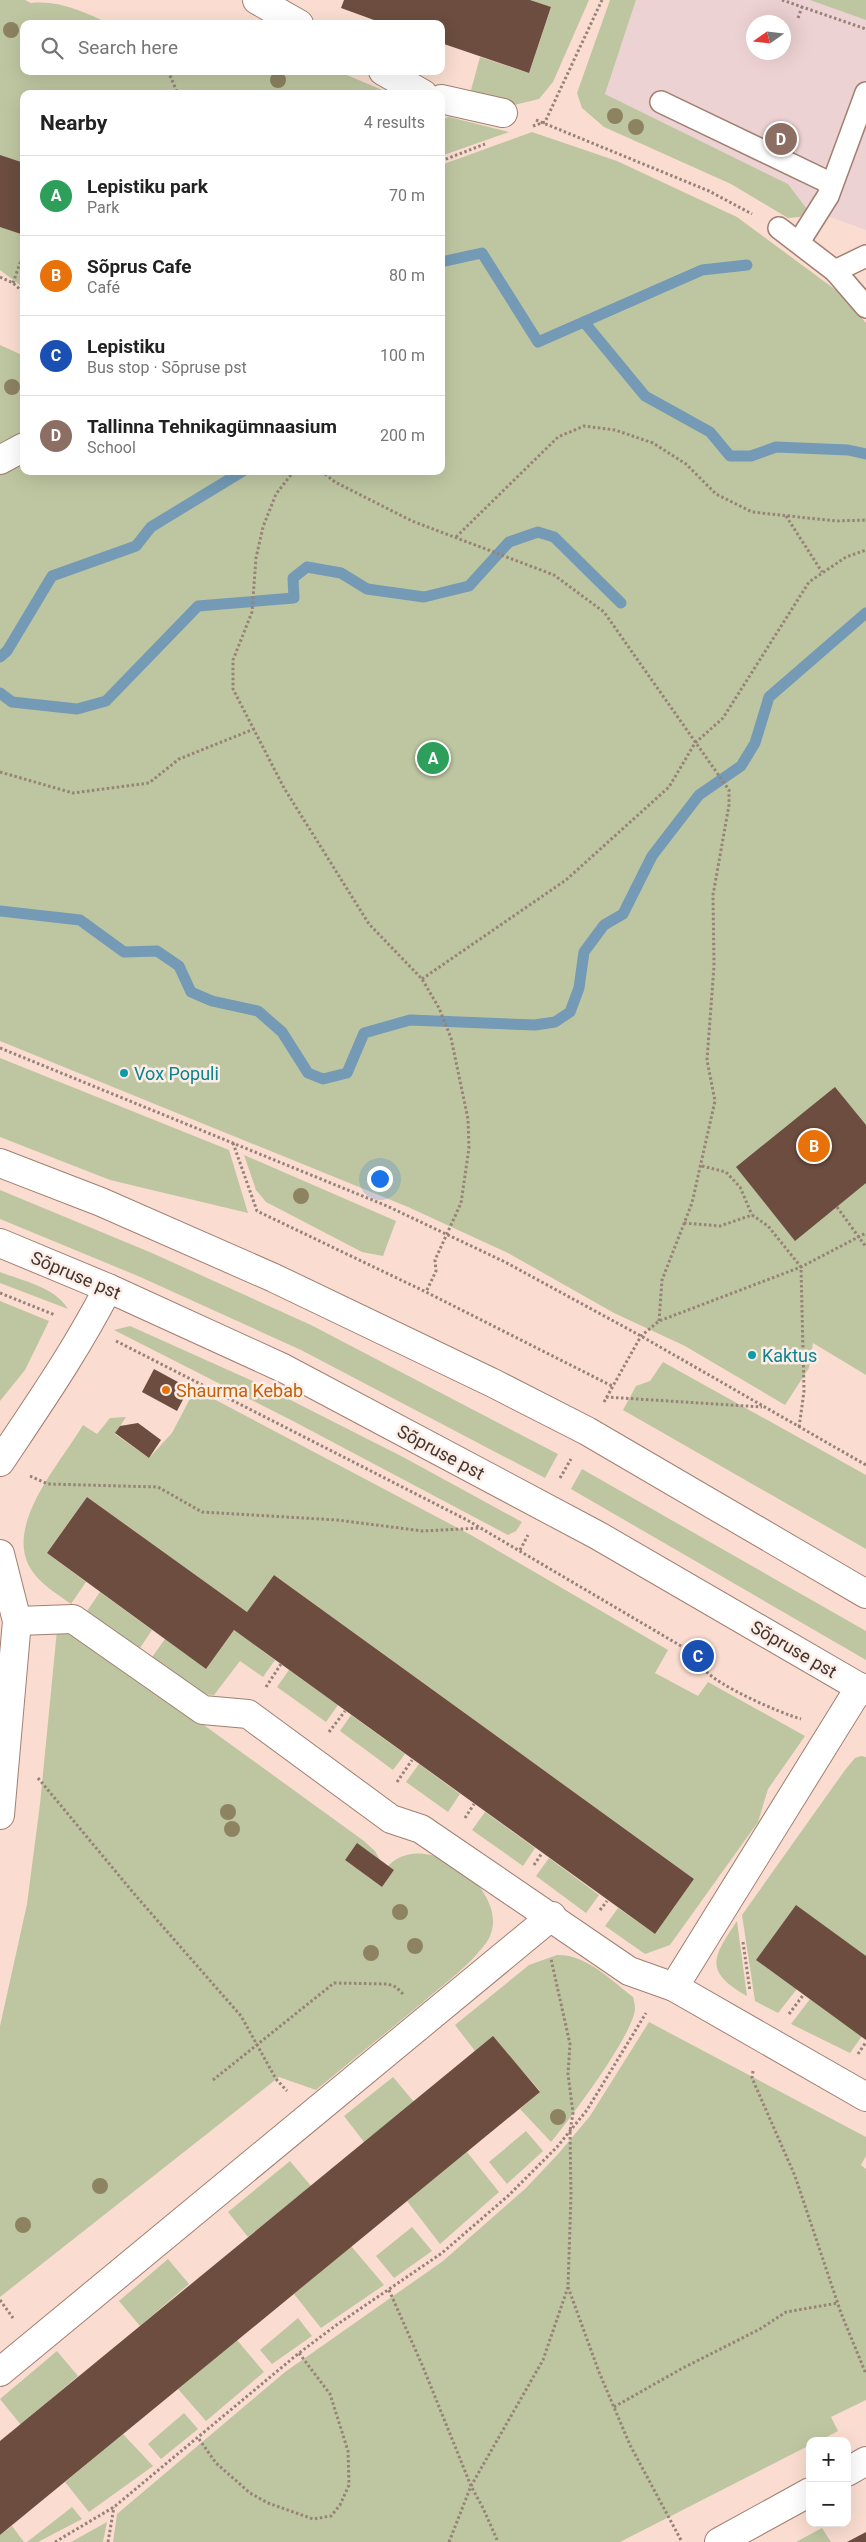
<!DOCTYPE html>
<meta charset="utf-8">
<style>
body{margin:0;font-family:Roboto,sans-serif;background:#f2f2f2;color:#222}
.controls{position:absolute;right:15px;bottom:15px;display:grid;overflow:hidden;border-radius:10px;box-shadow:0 5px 20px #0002}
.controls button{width:45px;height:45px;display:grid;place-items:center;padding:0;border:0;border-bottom:1px solid #e0e0e0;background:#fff;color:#222;font:25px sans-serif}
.compass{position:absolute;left:746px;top:15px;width:45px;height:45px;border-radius:50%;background:#fff;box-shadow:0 5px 20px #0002;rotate:256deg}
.you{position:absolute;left:379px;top:1178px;width:18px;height:18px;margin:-12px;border:4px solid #fff;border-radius:50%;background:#1a73e8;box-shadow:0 0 0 8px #1a73e833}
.badge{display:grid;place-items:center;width:32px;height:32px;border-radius:50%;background:#ea580c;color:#fff;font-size:16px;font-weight:700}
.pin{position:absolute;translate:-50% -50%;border:2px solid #fff;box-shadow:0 1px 5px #0006}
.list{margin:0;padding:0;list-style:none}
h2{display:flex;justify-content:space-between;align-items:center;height:65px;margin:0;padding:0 20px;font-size:21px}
h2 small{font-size:16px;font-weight:400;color:#767676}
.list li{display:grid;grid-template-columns:32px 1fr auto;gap:15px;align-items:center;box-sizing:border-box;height:80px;padding:0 20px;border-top:1px solid #e0e0e0}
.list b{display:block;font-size:19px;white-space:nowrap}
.list p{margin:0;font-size:16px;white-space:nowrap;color:#767676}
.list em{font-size:16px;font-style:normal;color:#767676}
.icon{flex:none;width:28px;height:28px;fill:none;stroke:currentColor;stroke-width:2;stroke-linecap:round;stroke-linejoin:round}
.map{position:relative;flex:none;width:866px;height:2542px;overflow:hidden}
.search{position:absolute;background:#fff;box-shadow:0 5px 20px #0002;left:20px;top:20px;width:425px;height:55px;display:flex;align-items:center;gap:12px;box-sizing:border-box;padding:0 18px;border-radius:10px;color:#767676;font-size:19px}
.panel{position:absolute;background:#fff;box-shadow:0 5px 20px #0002;left:20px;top:90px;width:425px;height:385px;border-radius:10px}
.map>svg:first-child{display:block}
.education{fill:#edd2d3;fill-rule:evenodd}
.green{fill:#bec6a1}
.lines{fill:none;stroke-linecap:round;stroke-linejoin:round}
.stream{stroke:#749ab5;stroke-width:11}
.building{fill:#6c4d40}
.lane-casing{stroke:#a17f71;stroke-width:24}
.street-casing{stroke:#a17f71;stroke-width:30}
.secondary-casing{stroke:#a17f71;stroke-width:30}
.path{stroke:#978278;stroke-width:3;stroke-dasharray:2.5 2.5;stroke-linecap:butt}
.lane{stroke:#fff;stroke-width:21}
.street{stroke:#fff;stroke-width:28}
.secondary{stroke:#fff;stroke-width:28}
.tree{fill:#8d8361}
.culture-dot{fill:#0f9aa8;stroke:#fdede7;stroke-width:2}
.food-dot{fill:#e8710a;stroke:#fdede7;stroke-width:2}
.labels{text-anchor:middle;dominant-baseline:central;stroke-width:5;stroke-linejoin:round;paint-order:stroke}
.culture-label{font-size:18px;fill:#0d838f;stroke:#fdede7;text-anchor:start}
.street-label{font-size:18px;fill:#44352f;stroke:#fdede7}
.food-label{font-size:18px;fill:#c56008;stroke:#fdede7;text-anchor:start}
</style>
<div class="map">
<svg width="866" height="2542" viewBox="0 0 866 2542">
<rect width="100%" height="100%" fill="#faddd0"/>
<path class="education" d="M636,0h230v230l-59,-21 -19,-25 -183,-90zM754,22h30v30h-30z"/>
<g class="green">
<path d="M0,0h25l6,3c29,-3 53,9 79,21h-86v47h313l55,23h-368v194l-24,-18z"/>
<path d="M530,0h59l-36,82 -14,17 -29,7 -39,-16 9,-33 49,16 22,-65z"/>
<path d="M610,0h26l-31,94 183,90 19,25 -7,8 -12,1 -57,-34 -127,-57 -22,-19 -5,-15z"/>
<path d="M810,0h56v20z"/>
<path d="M449,117l60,15 -68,24v-37z"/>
<path d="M532,132l85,29 120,56 103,76 26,30v1052l-53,-32 -4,25 -24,37 -100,-59 -71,-33 -106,-60 -100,-46 -408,-166v-566l24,-14v10h417v-306z"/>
<path d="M0,345l24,11v79l-24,15z"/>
<path d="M0,1058l229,92 19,63 -138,-33 -110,-43z"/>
<path d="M244,1155l152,66 -13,35 -21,-4 -96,-50 -10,-12z"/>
<path d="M0,1190l152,63 159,72 247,129 -13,24 -244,-128 -163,-74 -138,-57z"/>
<path d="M0,1272c23,9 55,15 68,37l-68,-26z"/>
<path d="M0,1301l49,20 -24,49 -25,31z"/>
<path d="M130,1326l125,56 148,75 119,65 -6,9 -8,4 -217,-115 -177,-90z"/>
<path d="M663,1362l203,113v74l-243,-139 13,-24 14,-5z"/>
<path d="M195,1389l276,146 197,115 -13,23 43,23 10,-14 97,54 -37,53 -10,33 -88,123 -25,9 -40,-28 13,-18 37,26 39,-55 -420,-304 -27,37 -160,-115 -40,56 39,29 -15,22c-15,-11 -33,-21 -42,-38 -23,-44 33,-105 54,-141l14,9 13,-16 16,-1 -11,17 34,24 23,-25z"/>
<path d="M582,1469l284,162v29l-295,-171z"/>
<path d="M100,1592l52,38 -14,21 -53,-37z"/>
<path d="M57,1630l17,1 290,210 11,10 5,9 -23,-16 -12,16 37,27 12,-17 -6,-4c39,-41 127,28 100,74 -15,23 -45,45 -66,63 -35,29 -71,58 -106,87l-37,-13 -279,220v-271l27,-122 13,-100z"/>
<path d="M234,1630l41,30 -12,17 -23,-16 -26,34 -13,-1 -51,-34 15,-21 41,30z"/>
<path d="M289,1670l49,35 -12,17 -49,-35z"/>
<path d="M351,1715l54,39 -12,16 -53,-39z"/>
<path d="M861,1756l5,1v199l-69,33 -19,24 -23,-12 -13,-86 103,-145 10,-12z"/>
<path d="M419,1764l41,30 -12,18 -42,-30z"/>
<path d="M485,1812l50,36 -12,18 -51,-36z"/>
<path d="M549,1858l50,37 -13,18 -50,-37z"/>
<path d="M737,1921l10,75c-44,-25 -34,-39 -10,-75z"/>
<path d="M557,1955c29,-1 54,25 76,42 1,4 2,8 2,12 -2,26 -65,110 -84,133l-31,-33 20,-18 -47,-54 -18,14 -20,-26 74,-60z"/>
<path d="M810,1999l52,37 -12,17 -59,-29z"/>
<path d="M649,2022l217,115v19l-5,9 5,4v231l-35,17 7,14 -19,10h-9v4l-190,97h-507l4,-28 168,-142 158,-111 83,-73 33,-35 31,-37z"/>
<path d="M393,2077l21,25 -50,40 -20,-26z"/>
<path d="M526,2131l17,20 -36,33 -18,-22z"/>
<path d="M467,2152l32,40 -59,52 -33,-43z"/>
<path d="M290,2161l21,25 -63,51 -20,-25z"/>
<path d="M412,2227l20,24 -38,27 -18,-22z"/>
<path d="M351,2246l33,39 -63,43 -27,-34z"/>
<path d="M168,2259l21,25 -49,42 -21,-25z"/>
<path d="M298,2318l14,18 -40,28 -12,-14z"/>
<path d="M237,2340l27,32 -58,49 -28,-32z"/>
<path d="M57,2351l21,25 -57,49 -21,-26z"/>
<path d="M184,2413l14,16 -37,30 -13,-15z"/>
<path d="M123,2434l30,32 -64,46 -24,-30z"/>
<path d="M72,2507l10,12 -44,23h-11z"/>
<path d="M107,2522l-4,20h-32z"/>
<path d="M12,2526l12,16h-24v-7z"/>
<path d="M822,2528l9,14h-35z"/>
</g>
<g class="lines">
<g class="stream">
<path d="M441,262l41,-9 56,89 164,-72 45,-5"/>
<path d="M584,322l61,74 65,36 20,24h21l25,-9 72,3 18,4"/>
<path d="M0,657l7,-6 45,-75 84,-30 15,-19 92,-56"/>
<path d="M0,693l12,9 65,7 29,-8 92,-95 96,-8 -1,-20 14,-11 34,6 26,16 57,8 45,-11 40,-44 29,-10 16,5 67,66"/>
<path d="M0,911l80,9 44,32 33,-1 22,15 12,26 21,9 46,10 24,21 26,41 15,6 24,-6 17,-40 46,-13 125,5 20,-3 15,-10 9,-24 5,-36 20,-27 19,-11 29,-58 47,-61 42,-29 14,-23 14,-46 97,-84"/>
</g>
</g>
<g class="building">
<path d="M344,0h186l21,7 -22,66 -88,-30v-19h-56l-44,-16z"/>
<path d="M0,155l24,8v72l-24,-8z"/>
<path d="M835,1087l31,38v58l-71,58 -59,-74z"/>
<path d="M154,1369l35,19 -12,23 -35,-19z"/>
<path d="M138,1423l23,17 -12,18 -34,-25 5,-7z"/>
<path d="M87,1497l160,115 27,-37 420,304 -39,55 -421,-304 -28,39 -159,-116z"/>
<path d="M357,1843l37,27 -12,17 -37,-27z"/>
<path d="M796,1905l70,51v84l-110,-80z"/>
<path d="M493,2036l47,56 -540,443v-94z"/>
<path d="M866,2532v10h-19z"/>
</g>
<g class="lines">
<defs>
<g id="lane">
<path d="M661,102l171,82"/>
<path d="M779,228l56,43 31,36"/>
<path d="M799,242l29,-46 38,-103"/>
<path d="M835,271l31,-15"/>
</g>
<g id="street">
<path d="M257,0l42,24"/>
<path d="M383,71l40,23"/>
<path d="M441,99l62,14"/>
<path d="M0,460l24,-13"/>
<path d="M0,1462c38,-57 77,-113 108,-174"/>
<path d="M0,1554l17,67 -17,194"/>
<path d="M17,1621l56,-2 130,91 45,4 143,105 30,10 208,142 45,16"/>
<path d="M860,1687l-186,300 192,110"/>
<path d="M0,2372l552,-456"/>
<path d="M847,2472l19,-11"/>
<path d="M719,2542l91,-50"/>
</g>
<g id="secondary">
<path d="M0,1163l101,39 173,76 217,104 96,49 279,163"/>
<path d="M0,1243l108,45 175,80 314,167 269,156"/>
</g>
</defs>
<use href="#lane" class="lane-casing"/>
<use href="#street" class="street-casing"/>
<use href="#secondary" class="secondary-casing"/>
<g class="path">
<path d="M782,0l84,29"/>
<path d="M798,18l4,-11"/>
<path d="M168,71l10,23"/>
<path d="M536,120l173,71 43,23"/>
<path d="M533,126l12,-4 57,-122"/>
<path d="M441,161l44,-17"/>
<path d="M0,277l13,6 11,10"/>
<path d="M13,283l11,-31"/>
<path d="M294,471l-18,23 -13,33 -7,31 -4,54 -19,48v29l51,99 85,136 53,55 17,29 12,30 17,81 1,29 -8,55 -26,57 1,11 -10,21"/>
<path d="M321,471l14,11 77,39 142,54 50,37 125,178v15l-16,90 1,71 -7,94 8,41 -23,102 -30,77 -3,41"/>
<path d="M786,516l36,56"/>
<path d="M456,537l102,-100 26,-11 31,4 38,13 33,21 30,30 36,18 84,9 30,-1"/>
<path d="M0,772l73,21 76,-10 30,-24 75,-30"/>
<path d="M422,979l144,-99 103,-93 26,-44 28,-25 86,-136 37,-25 20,-7"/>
<path d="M0,1048l387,158 118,56 136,74 225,129"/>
<path d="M233,1143l24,68 169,81 186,94"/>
<path d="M702,1166l24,6 14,15 12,28"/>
<path d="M837,1207l29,40"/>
<path d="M684,1223l36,3 32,-11 16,11 33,41 3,124 -5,37"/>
<path d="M0,1293l55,22"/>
<path d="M116,1341l351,179 231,136c2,4 4,10 7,14 13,16 75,43 96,49"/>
<path d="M606,1397l156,10"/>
<path d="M604,1402l37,-66 18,-15 142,-54 65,-34"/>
<path d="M30,1476l18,8 110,3 44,25 135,8 86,11 57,-3"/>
<path d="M560,1478l11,-19"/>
<path d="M520,1550l8,-15"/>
<path d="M266,1687l15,-23"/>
<path d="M329,1732l16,-21"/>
<path d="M38,1778l98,118 105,120 35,63 11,12"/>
<path d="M397,1782l15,-22"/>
<path d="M465,1818l9,-14"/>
<path d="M534,1865l8,-12"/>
<path d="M600,1910l7,-9"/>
<path d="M743,1942l7,49"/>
<path d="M789,2014l15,-20"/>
<path d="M858,2054l8,-12"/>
<path d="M753,2071l-1,7 43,98 46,137 25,61"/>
<path d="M213,2080l121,-97 54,1 8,3 8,8"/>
<path d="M568,2287l31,85 31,73 52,97"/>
<path d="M389,2290l34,77 48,119 12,22 15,34"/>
<path d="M0,2300l13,18"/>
<path d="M614,2407l67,-38 79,-40 26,-17 52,-9"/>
<path d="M199,2439l17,24 34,30 18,10 45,16 18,-3 9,-11 9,-20 -1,-34 -18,-57 -31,-41"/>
<path d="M55,2542l59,-35 185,-154 36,-27 107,-73 67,-58 48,-48 30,-37 59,-97"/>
<path d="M108,2542l6,-35"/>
<path d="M449,2542l22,-56 72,-126 25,-73 3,-92 -1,-64 3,-18 -5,-39 2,-30 -19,-85"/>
</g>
<use href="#lane" class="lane"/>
<use href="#street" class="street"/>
<use href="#secondary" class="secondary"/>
</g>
<g class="tree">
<circle cx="11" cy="30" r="8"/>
<circle cx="278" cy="80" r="8"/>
<circle cx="615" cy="116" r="8"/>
<circle cx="636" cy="127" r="8"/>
<circle cx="12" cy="387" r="8"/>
<circle cx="301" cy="1196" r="8"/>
<circle cx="228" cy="1812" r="8"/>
<circle cx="232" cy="1829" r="8"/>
<circle cx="400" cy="1912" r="8"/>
<circle cx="415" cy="1946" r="8"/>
<circle cx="371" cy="1953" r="8"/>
<circle cx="558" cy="2117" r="8"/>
<circle cx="100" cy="2186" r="8"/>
<circle cx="23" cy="2225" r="8"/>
</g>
<g class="culture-dot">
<circle cx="124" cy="1073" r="5"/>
<circle cx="752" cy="1355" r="5"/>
</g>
<circle class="food-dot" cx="166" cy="1390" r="5"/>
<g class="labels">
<g class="culture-label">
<text x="134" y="1073">Vox Populi</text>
<text x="762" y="1355">Kaktus</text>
</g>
<g class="street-label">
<text transform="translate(76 1275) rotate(23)">Sõpruse pst</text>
<text transform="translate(441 1452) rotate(28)">Sõpruse pst</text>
<text transform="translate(794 1649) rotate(30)">Sõpruse pst</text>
</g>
<g class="food-label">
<text x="176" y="1390">Shaurma Kebab</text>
</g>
</g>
</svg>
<div class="controls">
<button>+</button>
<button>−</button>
</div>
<svg class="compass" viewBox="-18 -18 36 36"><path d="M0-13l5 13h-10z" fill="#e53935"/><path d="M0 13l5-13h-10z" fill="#767676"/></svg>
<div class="you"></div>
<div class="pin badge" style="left:433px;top:758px;background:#2e9e5b">A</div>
<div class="pin badge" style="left:814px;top:1146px;background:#e8710a">B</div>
<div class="pin badge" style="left:698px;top:1656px;background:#1a4fb4">C</div>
<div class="pin badge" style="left:781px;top:139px;background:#8d6e63">D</div>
<div class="search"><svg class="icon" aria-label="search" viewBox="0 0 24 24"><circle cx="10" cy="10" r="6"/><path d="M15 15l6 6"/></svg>Search here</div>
<section class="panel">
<h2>Nearby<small>4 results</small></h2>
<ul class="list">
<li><span class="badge" style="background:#2e9e5b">A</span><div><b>Lepistiku park</b><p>Park</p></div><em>70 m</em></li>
<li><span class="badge" style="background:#e8710a">B</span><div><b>Sõprus Cafe</b><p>Café</p></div><em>80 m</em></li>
<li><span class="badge" style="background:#1a4fb4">C</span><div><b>Lepistiku</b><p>Bus stop · Sõpruse pst</p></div><em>100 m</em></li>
<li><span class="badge" style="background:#8d6e63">D</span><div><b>Tallinna Tehnikagümnaasium</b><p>School</p></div><em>200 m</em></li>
</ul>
</section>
</div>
